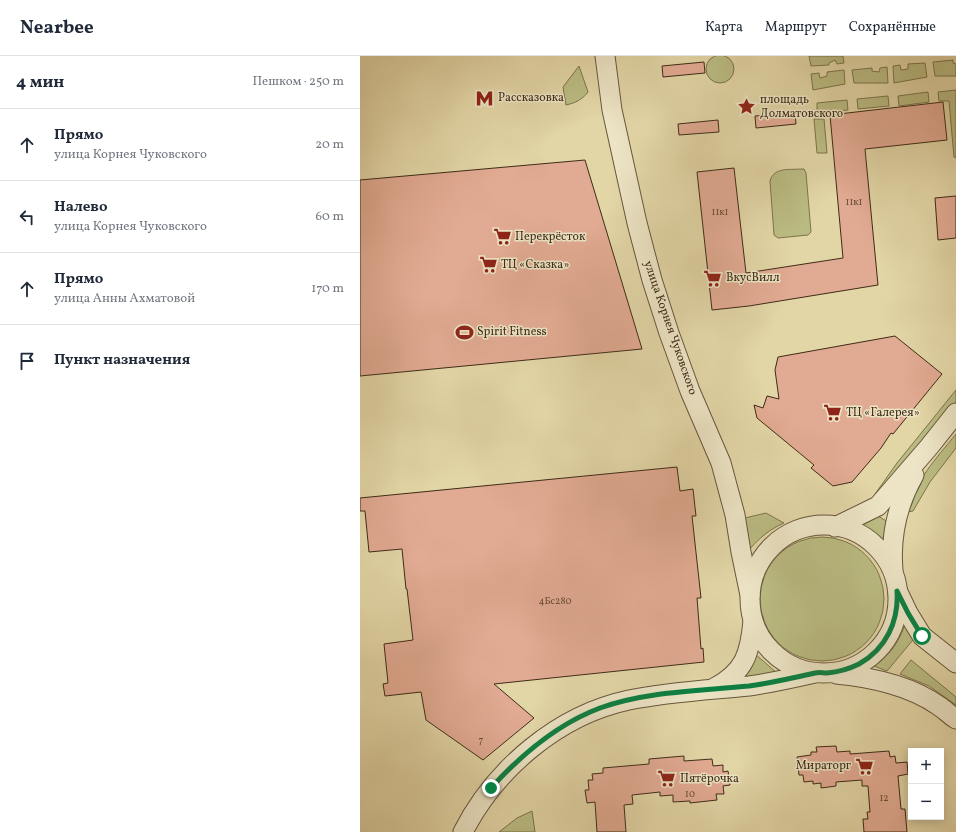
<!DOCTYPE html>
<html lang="ru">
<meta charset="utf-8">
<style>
body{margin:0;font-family:Vollkorn,serif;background:#f2f2f3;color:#1f2937}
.controls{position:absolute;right:12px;bottom:12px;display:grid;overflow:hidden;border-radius:0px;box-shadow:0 2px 10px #0003}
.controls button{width:36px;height:36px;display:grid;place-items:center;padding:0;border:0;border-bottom:1px solid #e0e1e3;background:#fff;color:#1f2937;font:20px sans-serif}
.stop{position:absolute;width:12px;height:12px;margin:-9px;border:3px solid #0b8043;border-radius:50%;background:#fff}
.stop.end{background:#0b8043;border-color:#fff;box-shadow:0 1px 4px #0008}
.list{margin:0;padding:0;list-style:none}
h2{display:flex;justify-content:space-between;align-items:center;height:52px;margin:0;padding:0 16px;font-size:17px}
h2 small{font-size:13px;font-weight:400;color:#747a83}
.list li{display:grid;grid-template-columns:26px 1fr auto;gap:12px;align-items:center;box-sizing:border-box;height:72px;padding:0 16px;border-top:1px solid #e0e1e3}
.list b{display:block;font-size:15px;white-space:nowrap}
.list p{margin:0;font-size:13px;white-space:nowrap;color:#747a83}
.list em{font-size:13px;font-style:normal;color:#747a83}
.icon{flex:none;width:22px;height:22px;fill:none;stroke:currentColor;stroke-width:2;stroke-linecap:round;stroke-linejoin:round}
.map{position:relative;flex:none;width:596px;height:776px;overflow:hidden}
header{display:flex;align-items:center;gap:24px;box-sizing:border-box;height:56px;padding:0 20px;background:#fff;border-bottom:1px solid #e0e1e3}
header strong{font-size:19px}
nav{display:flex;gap:22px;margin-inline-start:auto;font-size:14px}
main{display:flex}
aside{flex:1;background:#fff}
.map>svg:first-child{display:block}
.green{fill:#babb82;stroke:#7c744d}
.building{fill:#e1aa92;stroke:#3f2c18}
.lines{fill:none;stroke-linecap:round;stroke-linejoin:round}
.minor-casing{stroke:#68563c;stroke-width:21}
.minor{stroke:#ece4c5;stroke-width:19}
.route{stroke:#0b8043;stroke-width:5}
.labels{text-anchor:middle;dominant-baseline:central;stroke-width:3;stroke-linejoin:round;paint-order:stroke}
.number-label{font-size:10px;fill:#684c36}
.poi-label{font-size:12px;fill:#3f2c18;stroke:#ece4c5;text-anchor:start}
.street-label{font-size:12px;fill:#3f2c18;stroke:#ece4c5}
</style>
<header>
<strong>Nearbee</strong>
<nav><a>Карта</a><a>Маршрут</a><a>Сохранённые</a></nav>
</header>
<main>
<aside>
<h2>4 мин<small>Пешком · 250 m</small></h2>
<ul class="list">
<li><svg class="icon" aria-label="ahead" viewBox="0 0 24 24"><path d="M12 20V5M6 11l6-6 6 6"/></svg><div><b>Прямо</b><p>улица Корнея Чуковского</p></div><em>20 m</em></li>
<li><svg class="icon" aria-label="left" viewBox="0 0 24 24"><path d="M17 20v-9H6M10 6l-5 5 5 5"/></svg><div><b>Налево</b><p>улица Корнея Чуковского</p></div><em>60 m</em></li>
<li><svg class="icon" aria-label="ahead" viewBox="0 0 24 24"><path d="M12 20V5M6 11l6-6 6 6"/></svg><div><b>Прямо</b><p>улица Анны Ахматовой</p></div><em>170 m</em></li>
<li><svg class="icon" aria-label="arrive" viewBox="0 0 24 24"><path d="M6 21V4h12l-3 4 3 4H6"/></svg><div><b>Пункт назначения</b></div></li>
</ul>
</aside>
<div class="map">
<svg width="596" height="776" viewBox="0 0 596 776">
<rect width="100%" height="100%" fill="#e2d5a6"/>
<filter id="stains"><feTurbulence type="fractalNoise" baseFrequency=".005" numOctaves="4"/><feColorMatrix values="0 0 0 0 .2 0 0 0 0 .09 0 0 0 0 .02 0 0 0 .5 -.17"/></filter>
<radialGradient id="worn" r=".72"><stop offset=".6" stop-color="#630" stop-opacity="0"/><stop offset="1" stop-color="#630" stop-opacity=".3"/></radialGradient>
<g class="green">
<circle cx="360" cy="13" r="14"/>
<path d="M449,0h34l1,7 -7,1 -2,-4 -6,3v2l-18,1z"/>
<path d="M593,4v3l3,1v12h-21l-2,-14z"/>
<path d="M565,7l2,14 -33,6 -1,-17 7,-1 1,5 7,-1v-5z"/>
<path d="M219,10l9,26c-6,8 -13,11 -22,13l-3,-18z"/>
<path d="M527,11l1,16h-34l-2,-13 20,-2v3l7,1 1,-4z"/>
<path d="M484,14l1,14 -32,6 -2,-16 8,-1 1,5 7,-2v-4z"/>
<path d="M596,34v68l-2,-1 -5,-56h-10l-1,-9z"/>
<path d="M568,36l1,10 -30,4 -1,-10z"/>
<path d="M528,40l1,10 -31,3 -1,-10z"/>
<path d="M487,44l1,10 -31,3v-10z"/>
<path d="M454,63h10l3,34h-10z"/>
<path d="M441,113h3l2,4 5,59 -3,3 -30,3 -4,-3 -4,-54c4,-14 19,-11 31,-12z"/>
<path d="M596,334v14l-75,92 -6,-2 22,-31z"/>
<path d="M596,378v14l-26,34 -17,29 -5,1c8,-33 27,-52 48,-78z"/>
<path d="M406,457l18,10c-14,6 -25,15 -35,27l-4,-32z"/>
<path d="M518,460l10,6 -5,19 -22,-15z"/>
<circle cx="462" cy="543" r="62"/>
<path d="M546,565l11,14 -30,36 -13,-5c17,-12 26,-25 32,-45z"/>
<path d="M394,597l24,21 -35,5z"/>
<path d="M551,604l45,37v8l-27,-19 -29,-12z"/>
<path d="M172,755l3,21h-36l18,-14z"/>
</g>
<g class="building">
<path d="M344,6l1,11 -42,4 -1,-11z"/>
<path d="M583,46l4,38 -82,9 13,136 -129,21 -37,4 -15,-138 37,-4 12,105 97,-15 -13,-143z"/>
<path d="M435,57l1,11 -40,4 -1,-12z"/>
<path d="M358,64l1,12 -40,3 -1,-11z"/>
<path d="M225,104l57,189 -282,27v-196z"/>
<path d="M596,140v42l-18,2 -3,-42z"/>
<path d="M535,280l47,38 -49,60 -2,-1 -10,15 -29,34 -19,4 -22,-18 3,-3 -57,-47 -3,-13 9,3 4,-12 12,3 -4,-29 3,-13z"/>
<path d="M317,411l3,24 13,-2 3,27h-4l9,82h-4l4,51 2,-1 1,14 -210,22 40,34 -51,42 -57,-40 -5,-28 -36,4 -2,-12 5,-1 -4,-39 29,-4 -6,-51h-1l-4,-40 -33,3 -4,-41h-5v-13z"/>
<path d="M476,690l1,6 13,-1v3l39,-3 1,6 5,-1 1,7 11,-1 1,12 -10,2 3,33h4l2,23h-43l-1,-13h5l-1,-7h3l-2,-26h-6v-6l-26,2v4l-15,2v-5l-8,1v-3l-9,1 -1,-7h-4l-2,-18 14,-2v-3h6l-1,-5z"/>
<path d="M324,700v5l28,-2 1,7 10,-1v7l5,-1 2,14 -7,1 1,8h-8l1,6 -27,3v-2l-17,1v-7l-13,1v-4l-28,3 1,9 -9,1 2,27h-29l-2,-30 -8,1 -2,-13h4l-1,-10h5l-1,-6 11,-1v-5l46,-4v-5z"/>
</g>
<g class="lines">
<defs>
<g id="minor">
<path d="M245,0l7,54 25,113 15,57 17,53 21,58 31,72 14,52 6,37 9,43"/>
<circle cx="464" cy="543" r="74"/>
<path d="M475,471l43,-21 51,-59 27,-34"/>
<path d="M533,514c-3,-35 4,-65 21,-95"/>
<path d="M538,536l10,21 14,23 34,27"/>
<path d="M476,618c34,3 75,12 103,32 6,4 11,9 17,13"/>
<path d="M354,632c31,-16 36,-35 39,-67"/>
<path d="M103,776c32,-63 95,-117 166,-132 39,-8 80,-10 120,-14 22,-3 44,-8 66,-13"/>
</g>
</defs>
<use href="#minor" class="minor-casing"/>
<use href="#minor" class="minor"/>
</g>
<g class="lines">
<path class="route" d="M131,732c30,-33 66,-64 109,-80 47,-17 100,-17 149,-22 22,-3 44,-8 66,-13 4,-1 8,0 12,0 11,-1 22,-4 32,-9 27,-15 40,-43 38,-73l11,22 14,23"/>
</g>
<defs>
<symbol id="metro-bare" viewBox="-9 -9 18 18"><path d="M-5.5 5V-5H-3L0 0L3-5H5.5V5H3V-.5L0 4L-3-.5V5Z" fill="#8f2418" stroke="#ece4c5" stroke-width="2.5" paint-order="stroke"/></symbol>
<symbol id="sight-bare" viewBox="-9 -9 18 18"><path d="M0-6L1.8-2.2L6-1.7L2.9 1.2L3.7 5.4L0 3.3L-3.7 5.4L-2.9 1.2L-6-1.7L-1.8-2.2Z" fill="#8f2418" stroke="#ece4c5" stroke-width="2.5" paint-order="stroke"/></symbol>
<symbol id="supermarket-bare" viewBox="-9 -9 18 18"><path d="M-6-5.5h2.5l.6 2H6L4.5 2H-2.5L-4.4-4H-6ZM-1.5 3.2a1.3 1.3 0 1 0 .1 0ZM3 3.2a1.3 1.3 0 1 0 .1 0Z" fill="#8f2418" stroke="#ece4c5" stroke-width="2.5" paint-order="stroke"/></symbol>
<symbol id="stadium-bare" viewBox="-9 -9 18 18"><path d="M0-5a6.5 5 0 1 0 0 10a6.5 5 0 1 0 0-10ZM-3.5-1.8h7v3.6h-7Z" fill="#8f2418" stroke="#ece4c5" stroke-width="2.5" paint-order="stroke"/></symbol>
</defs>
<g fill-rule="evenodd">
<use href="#metro-bare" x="112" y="30" width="25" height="25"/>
<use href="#sight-bare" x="374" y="38" width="25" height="25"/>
<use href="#supermarket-bare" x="130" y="168" width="25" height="25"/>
<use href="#supermarket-bare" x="116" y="196" width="25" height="25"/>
<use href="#supermarket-bare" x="340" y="210" width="25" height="25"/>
<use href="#stadium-bare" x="92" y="264" width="25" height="25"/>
<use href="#supermarket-bare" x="460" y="344" width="25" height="25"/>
<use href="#supermarket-bare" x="492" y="698" width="25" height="25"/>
<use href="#supermarket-bare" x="294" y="710" width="25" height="25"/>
</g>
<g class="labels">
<g class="number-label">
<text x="494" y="146">11к1</text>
<text x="360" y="156">11к1</text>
<text x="195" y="545">4Бс280</text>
<text x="121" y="684">7</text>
<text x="330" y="738">10</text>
<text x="524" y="742">12</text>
</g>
<g class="poi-label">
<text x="138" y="42">Рассказовка</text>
<text x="400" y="44">площадь<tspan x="400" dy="14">Долматовского</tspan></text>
<text x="155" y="181">Перекрёсток</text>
<text x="141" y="209">ТЦ «Сказка»</text>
<text x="366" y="222">ВкусВилл</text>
<text x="117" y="276">Spirit Fitness</text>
<text x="486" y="357">ТЦ «Галерея»</text>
<text x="491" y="710" text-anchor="end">Мираторг</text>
<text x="320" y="723">Пятёрочка</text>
</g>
<g class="street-label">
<text transform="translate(310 272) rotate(71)">улица Корнея Чуковского</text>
</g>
</g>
<rect width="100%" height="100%" filter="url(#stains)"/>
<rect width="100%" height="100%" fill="url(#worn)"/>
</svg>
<div class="controls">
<button>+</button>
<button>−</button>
</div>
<div class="stop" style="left:562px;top:580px"></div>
<div class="stop end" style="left:131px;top:732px"></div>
</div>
</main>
